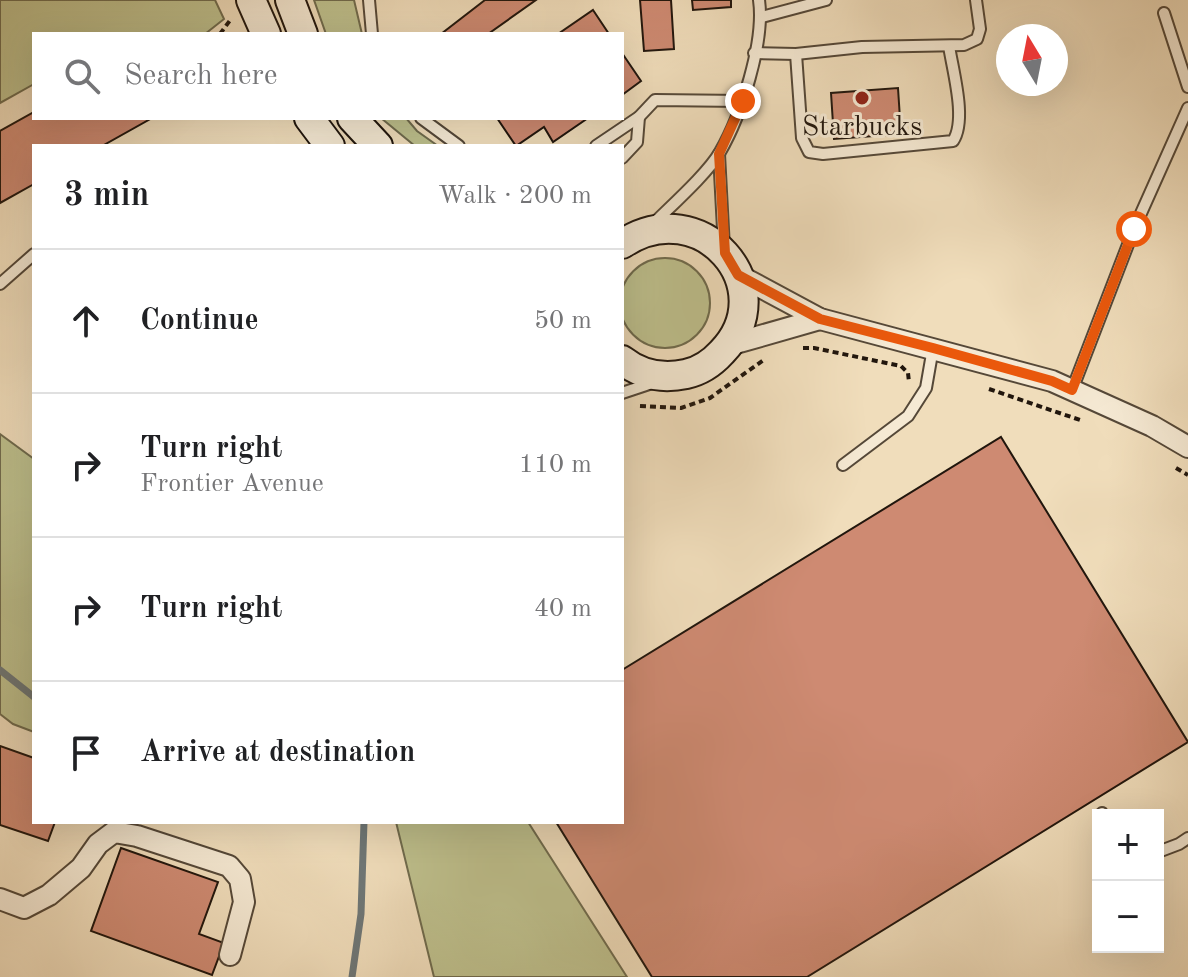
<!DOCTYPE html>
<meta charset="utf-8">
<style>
body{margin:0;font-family:"Old Standard TT",serif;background:#f6f6f6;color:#202124}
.controls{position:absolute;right:24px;bottom:24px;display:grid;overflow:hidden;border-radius:0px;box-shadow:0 8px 32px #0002}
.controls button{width:72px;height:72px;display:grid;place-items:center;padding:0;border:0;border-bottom:2px solid #e0e0e0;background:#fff;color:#202124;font:40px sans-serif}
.compass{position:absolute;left:996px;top:24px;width:72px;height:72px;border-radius:50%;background:#fff;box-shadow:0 8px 32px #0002;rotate:350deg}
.stop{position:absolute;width:24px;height:24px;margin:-18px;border:6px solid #ea580c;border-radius:50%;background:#fff}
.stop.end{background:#ea580c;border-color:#fff;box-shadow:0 2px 8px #0008}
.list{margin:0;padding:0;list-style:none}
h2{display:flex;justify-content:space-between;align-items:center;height:104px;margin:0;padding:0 32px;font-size:34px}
h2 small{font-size:26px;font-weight:400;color:#757577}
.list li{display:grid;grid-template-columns:52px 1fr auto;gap:24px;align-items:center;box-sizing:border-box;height:144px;padding:0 32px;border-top:2px solid #e0e0e0}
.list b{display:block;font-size:30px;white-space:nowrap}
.list p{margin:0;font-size:26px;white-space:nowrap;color:#757577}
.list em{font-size:26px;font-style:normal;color:#757577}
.icon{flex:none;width:44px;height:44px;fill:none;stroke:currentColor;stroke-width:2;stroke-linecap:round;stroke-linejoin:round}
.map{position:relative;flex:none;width:1188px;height:977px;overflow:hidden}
.search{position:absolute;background:#fff;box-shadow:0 8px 32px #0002;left:32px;top:32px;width:592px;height:88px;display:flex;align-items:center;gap:20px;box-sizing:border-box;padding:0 28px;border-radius:0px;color:#757577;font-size:30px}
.panel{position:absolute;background:#fff;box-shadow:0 8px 32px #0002;left:32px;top:144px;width:592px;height:680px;border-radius:0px}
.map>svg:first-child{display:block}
.green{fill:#bec08d;stroke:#706b4d;stroke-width:2}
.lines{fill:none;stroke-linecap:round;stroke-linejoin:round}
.stream{stroke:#6e7777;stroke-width:7}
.building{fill:#ce8a72;stroke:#21160d;stroke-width:2}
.lane-casing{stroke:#554838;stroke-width:14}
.street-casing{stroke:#554838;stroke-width:24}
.secondary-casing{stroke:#21160d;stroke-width:32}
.path{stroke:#21160d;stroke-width:4;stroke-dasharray:6 4;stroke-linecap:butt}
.lane{stroke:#f5e9d3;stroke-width:10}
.street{stroke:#f5e9d3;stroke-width:20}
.secondary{stroke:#f5e9d3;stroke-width:28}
.route{stroke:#ea580c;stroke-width:10}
.poi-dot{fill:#8f2418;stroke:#f5e9d3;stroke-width:3}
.labels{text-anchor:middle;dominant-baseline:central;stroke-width:6;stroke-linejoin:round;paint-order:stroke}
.poi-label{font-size:28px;fill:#21160d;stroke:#f5e9d3}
</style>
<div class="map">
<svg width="1188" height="977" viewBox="0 0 1188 977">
<rect width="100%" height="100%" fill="#f0ddbb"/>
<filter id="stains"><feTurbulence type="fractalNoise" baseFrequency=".0025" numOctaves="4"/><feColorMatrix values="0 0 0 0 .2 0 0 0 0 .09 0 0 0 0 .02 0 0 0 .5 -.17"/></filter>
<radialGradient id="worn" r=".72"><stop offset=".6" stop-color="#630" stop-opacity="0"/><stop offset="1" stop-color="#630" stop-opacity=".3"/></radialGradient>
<g class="green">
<path d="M0,0h215l9,19 -19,15h-171v50l-34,19z"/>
<path d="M314,0h40l8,34h-36z"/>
<path d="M381,118h25l11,13 21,15h-23z"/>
<circle cx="665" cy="303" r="45"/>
<path d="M0,434l34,25v273l-21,-8 -13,-10z"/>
<path d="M396,822h132l99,155h-193z"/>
</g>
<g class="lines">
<g class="stream">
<path d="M0,670l34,27"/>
<path d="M352,977l9,-63 3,-92"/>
</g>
</g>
<g class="building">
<path d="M485,0h51l-48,34h-47z"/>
<path d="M640,0h31l3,49 -30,2z"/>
<path d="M692,0h39v7l-38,3z"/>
<path d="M593,10l16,24h-51z"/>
<path d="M622,53l19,28 -19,14z"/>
<path d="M898,88l3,46 -67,5 -3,-46z"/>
<path d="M34,112v6h118l-50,28h-68v38l-34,19v-72z"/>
<path d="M497,118h91l-35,24 -9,-15 -28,19z"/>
<path d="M1001,437l187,305 -381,235h-155l-96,-155h66v-152z"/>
<path d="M0,746l34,12v64h21l-7,19 -48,-16z"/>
<path d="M121,848l97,34 -19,52 25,9 -12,32 -121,-44z"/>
</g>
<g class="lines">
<defs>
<g id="lane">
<path d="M369,0l3,34"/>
<path d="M1164,13l24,74"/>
<path d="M762,17l64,-17"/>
<path d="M754,53l42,1 66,-7 102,-2 13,-6 3,-10 -4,-29"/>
<path d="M796,54l6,84 7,14 14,2 130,-13c14,-21 0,-69 -4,-95"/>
<path d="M421,118l38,28"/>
<path d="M596,146l43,-29 16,-17 88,1"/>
<path d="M719,154l5,94"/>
<path d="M622,158l15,-16 2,-25"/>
<path d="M653,224c18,-18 55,-51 67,-72 21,-36 45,-110 39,-152"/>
<path d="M0,284l34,-30"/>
<path d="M1072,390l62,-161 54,-121"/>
<path d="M622,393l33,-11"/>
<path d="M843,465l65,-49 18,-28 7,-40"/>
<path d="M1102,813l1,2"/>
<path d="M1158,852l21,-8 9,-6"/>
</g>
<g id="street">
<path d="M738,275l82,44 232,62 100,45 36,21"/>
<path d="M729,345l91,-26"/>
<path d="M0,899l24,9 25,-13 32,-27 17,-24 16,-12 23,4 92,30 11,13 4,23 -14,53"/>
</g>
<g id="secondary">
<path d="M251,0l15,34"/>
<path d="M290,0l13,34"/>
<path d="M309,118l21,28"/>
<path d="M352,118l26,28"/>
<path d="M622,244c79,-53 162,44 100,108 -10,11 -22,19 -36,22 -23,5 -45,1 -64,-14"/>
</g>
</defs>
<use href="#lane" class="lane-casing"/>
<use href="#street" class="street-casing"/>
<use href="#secondary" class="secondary-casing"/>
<g class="path">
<path d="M220,34l11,-15"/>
<path d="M803,348h11l87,18 7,7 1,9"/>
<path d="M989,389l94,32"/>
<path d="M640,406l41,2 29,-10 55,-39"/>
<path d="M1176,468l12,7"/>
</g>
<use href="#lane" class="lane"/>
<use href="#street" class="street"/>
<use href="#secondary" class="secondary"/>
</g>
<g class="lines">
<path class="route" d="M743,101l-24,53 6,99 13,22 82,44 113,29 119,33 20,9 62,-161"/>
</g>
<circle class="poi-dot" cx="862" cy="98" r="8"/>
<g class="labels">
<g class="poi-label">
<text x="862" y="128">Starbucks</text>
</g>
</g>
<rect width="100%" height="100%" filter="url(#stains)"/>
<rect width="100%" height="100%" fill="url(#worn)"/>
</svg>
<div class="controls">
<button>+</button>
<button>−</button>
</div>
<svg class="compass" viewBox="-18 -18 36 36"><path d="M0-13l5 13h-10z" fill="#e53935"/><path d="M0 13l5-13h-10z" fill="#757577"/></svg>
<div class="stop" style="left:1134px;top:229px"></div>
<div class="stop end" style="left:743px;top:101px"></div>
<div class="search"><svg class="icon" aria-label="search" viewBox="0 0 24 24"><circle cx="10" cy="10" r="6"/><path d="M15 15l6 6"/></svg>Search here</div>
<section class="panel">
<h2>3 min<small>Walk · 200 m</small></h2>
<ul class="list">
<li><svg class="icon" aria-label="ahead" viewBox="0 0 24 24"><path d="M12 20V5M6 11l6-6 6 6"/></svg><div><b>Continue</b></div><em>50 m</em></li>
<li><svg class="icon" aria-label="right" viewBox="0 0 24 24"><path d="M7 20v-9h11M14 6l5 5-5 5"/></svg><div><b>Turn right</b><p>Frontier Avenue</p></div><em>110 m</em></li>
<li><svg class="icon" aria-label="right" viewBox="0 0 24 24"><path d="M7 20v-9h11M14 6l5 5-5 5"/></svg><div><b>Turn right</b></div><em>40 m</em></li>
<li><svg class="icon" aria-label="arrive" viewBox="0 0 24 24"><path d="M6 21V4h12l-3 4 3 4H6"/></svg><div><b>Arrive at destination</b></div></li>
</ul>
</section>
</div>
